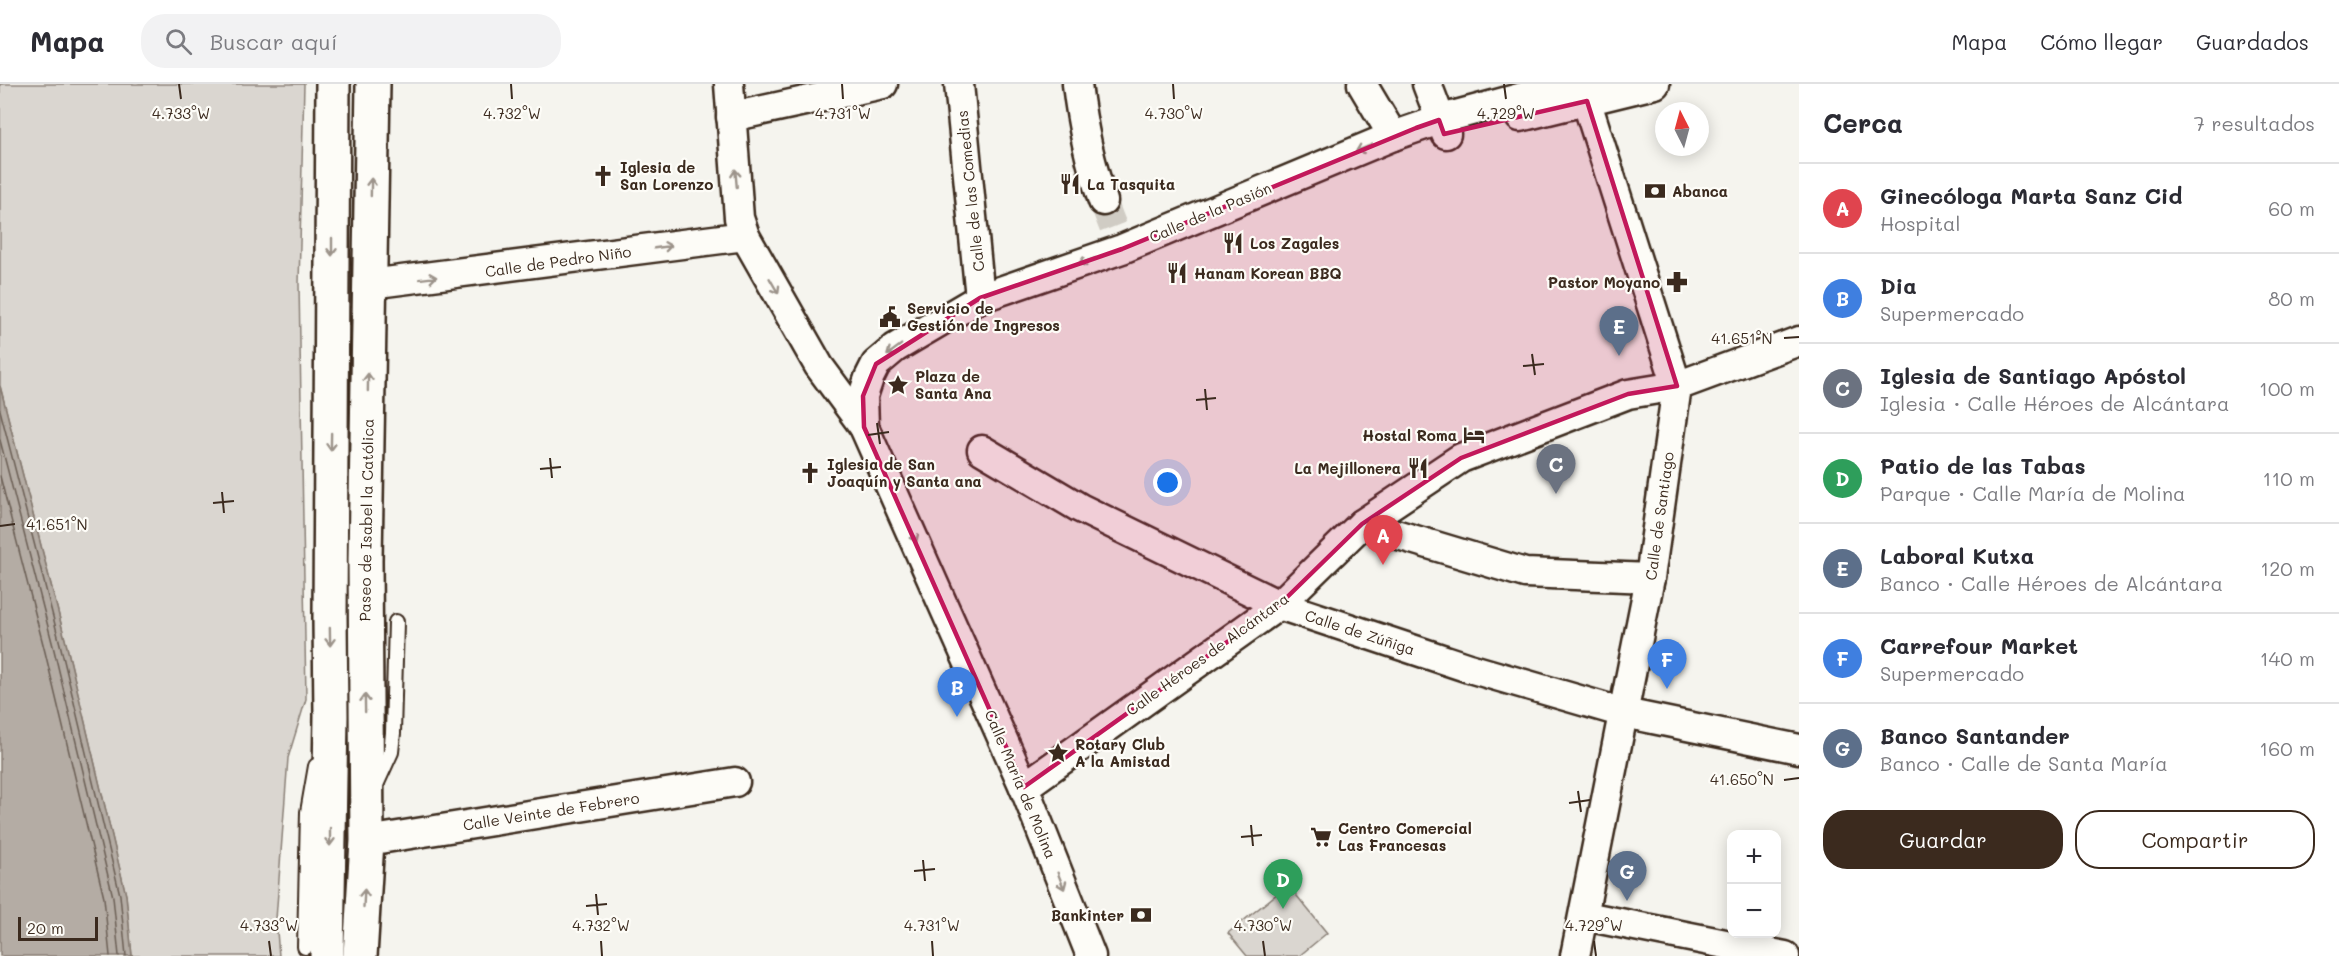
<!DOCTYPE html>
<html lang="es">
<meta charset="utf-8">
<style>
body{margin:0;font-family:Mali,sans-serif;background:#f2f2f3;color:#2b2b33}
.controls{position:absolute;right:18px;bottom:18px;display:grid;overflow:hidden;border-radius:12px;box-shadow:0 3px 15px #0003}
.controls button{width:54px;height:54px;display:grid;place-items:center;padding:0;border:0;border-bottom:2px solid #e1e1e2;background:#fff;color:#2b2b33;font:30px sans-serif}
.compass{position:absolute;left:1655px;top:18px;width:54px;height:54px;border-radius:50%;background:#fff;box-shadow:0 3px 15px #0003;rotate:354deg}
.scale{position:absolute;left:18px;bottom:15px;width:80px;box-sizing:border-box;padding-left:6px;border:3px solid #3b2a1e;border-top:0;font-size:16px;line-height:21px;white-space:nowrap;color:#3b2a1e;-webkit-text-stroke:4px #fdfcf7;paint-order:stroke}
.you{position:absolute;left:1168px;top:399px;width:21px;height:21px;margin:-15px;border:4px solid #fff;border-radius:50%;background:#1a73e8;box-shadow:0 0 0 9px #1a73e833}
.badge{display:grid;place-items:center;width:39px;height:39px;border-radius:50%;background:#3b2a1e;color:#fff;font-size:20px;font-weight:700}
.pin{position:absolute;translate:-50% -50px;filter:drop-shadow(0 2px 3px #0008)}
.pin::after{content:'';position:absolute;top:32px;width:21px;height:18px;background:inherit;clip-path:polygon(0 0,100% 0,50% 100%)}
.list{margin:0;padding:0;list-style:none}
h2{display:flex;justify-content:space-between;align-items:center;height:78px;margin:0;padding:0 24px;font-size:26px}
h2 small{font-size:20px;font-weight:400;color:#7c7c81}
.list li{display:grid;grid-template-columns:39px 1fr auto;gap:18px;align-items:center;box-sizing:border-box;height:90px;padding:0 24px;border-top:2px solid #e1e1e2}
.list b{display:block;font-size:22px;white-space:nowrap}
.list p{margin:0;font-size:20px;white-space:nowrap;color:#7c7c81}
.list em{font-size:20px;font-style:normal;color:#7c7c81}
.actions{display:flex;gap:12px;padding:18px 24px}
.actions a{flex:1;padding:14px 0;border:2px solid #3b2a1e;border-radius:24px;text-align:center;font-size:21px;color:#3b2a1e}
.actions .main{background:#3b2a1e;color:#fff}
.icon{flex:none;width:33px;height:33px;fill:none;stroke:currentColor;stroke-width:2;stroke-linecap:round;stroke-linejoin:round}
.map{position:relative;flex:none;width:1799px;height:872px;overflow:hidden}
header{display:flex;align-items:center;gap:36px;box-sizing:border-box;height:84px;padding:0 30px;background:#fff;border-bottom:2px solid #e1e1e2}
header strong{font-size:28px}
nav{display:flex;gap:33px;margin-inline-start:auto;font-size:21px}
.search{width:420px;height:54px;background:#f2f2f3;display:flex;align-items:center;gap:15px;box-sizing:border-box;padding:0 21px;border-radius:24px;color:#7c7c81;font-size:22px}
main{display:flex}
aside{flex:1;background:#fff}
.map>svg:first-child{display:block}
.green{fill:#dad6d0;stroke:#8a8077;stroke-width:1.5}
.water{fill:#b4aca4;stroke:#84786e;stroke-width:1.5}
.lines{fill:none;stroke-linecap:round;stroke-linejoin:round}
.shore{stroke:#6b5e54;stroke-width:1.5}
.street-tunnel{stroke:#d0ccc4;stroke-width:28;stroke-dasharray:28 14;stroke-linecap:butt}
.lane-casing{stroke:#3b2a1e;stroke-width:18}
.street-casing{stroke:#3b2a1e;stroke-width:33}
.secondary-casing{stroke:#3b2a1e;stroke-width:38}
.lane{stroke:#fdfcf7;stroke-width:14}
.street{stroke:#fdfcf7;stroke-width:28}
.secondary{stroke:#fdfcf7;stroke-width:33}
.oneway{stroke:#9c938a}
.marked{fill:#c2185b;fill-opacity:0.2;stroke:#c2185b;stroke-width:4.5;stroke-linejoin:round}
.ticks{fill:none;stroke:#3b2a1e;stroke-width:2}
.labels{text-anchor:middle;dominant-baseline:central;stroke-width:4.5;stroke-linejoin:round;paint-order:stroke}
.poi-label{font-size:15px;font-weight:bold;fill:#3b2a1e;stroke:#fdfcf7;text-anchor:start}
.street-label{font-size:15px;fill:#3b2a1e;stroke:#fdfcf7}
.ticks-label{font-size:15px;text-anchor:middle;fill:#3b2a1e;stroke:#fdfcf7;stroke-width:4.5;stroke-linejoin:round;paint-order:stroke}
</style>
<header>
<strong>Mapa</strong>
<div class="search"><svg class="icon" aria-label="search" viewBox="0 0 24 24"><circle cx="10" cy="10" r="6"/><path d="M15 15l6 6"/></svg>Buscar aquí</div>
<nav><a>Mapa</a><a>Cómo llegar</a><a>Guardados</a></nav>
</header>
<main>
<div class="map">
<svg width="1799" height="872" viewBox="0 0 1799 872">
<rect width="100%" height="100%" fill="#f5f4ee"/>
<filter id="ink" filterUnits="userSpaceOnUse"><feTurbulence type="fractalNoise" baseFrequency=".0167" numOctaves="2"/><feDisplacementMap in="SourceGraphic" scale="12" xChannelSelector="R" yChannelSelector="G"/><feConvolveMatrix kernelMatrix="1 2 1 2 8 2 1 2 1" color-interpolation-filters="sRGB"/></filter>
<g filter="url(#ink)">
<g class="green">
<path d="M0,0h304l-5,200 7,415 -18,59 -12,161 3,37h-147l-6,-61 -59,-248 -67,-261z"/>
<path d="M1288,801l39,48 -28,23h-52l-19,-23z"/>
</g>
<path class="water" d="M0,302l67,261 59,248 6,61h-132z"/>
<g class="lines">
<g class="shore">
<path d="M0,326l61,238 59,247 6,61"/>
<path d="M0,356l54,210 59,247 6,59"/>
<path d="M0,392l45,176 59,246 6,58"/>
</g>
<path class="street-tunnel" d="M1103,117l12,31"/>
<defs>
<g id="lane">
<path d="M375,703l16,-35 2,-19 3,-111"/>
<path d="M305,863l3,-135 8,-46"/>
</g>
<g id="street">
<path d="M729,0l10,134 6,18 74,130 45,61 160,360 67,169"/>
<path d="M959,0l21,214"/>
<path d="M1077,0c5,42 12,77 26,117"/>
<path d="M1362,0l31,52"/>
<path d="M1427,0l19,50"/>
<path d="M731,33l152,-33"/>
<path d="M1520,33l135,-33"/>
<path d="M370,200l375,-48"/>
<path d="M864,343l-1,-31 6,-18 7,-14 19,-16 85,-50 142,-49 271,-113 52,-18 126,-34"/>
<path d="M982,366l98,58 199,97 190,63 155,45 175,36"/>
<path d="M1362,440l163,49 125,5"/>
<path d="M1024,703l255,-182 83,-81 99,-66 167,-64 49,-8 122,-45"/>
<path d="M367,757l368,-59"/>
<path d="M1585,832l200,40"/>
<path d="M1575,872l75,-378 27,-192 -96,-302"/>
</g>
<g id="secondary">
<path d="M327,872l4,-240 -1,-98 3,-534"/>
<path d="M360,872l7,-115 -2,-281 8,-476"/>
</g>
</defs>
<use href="#lane" class="lane-casing"/>
<use href="#street" class="street-casing"/>
<use href="#secondary" class="secondary-casing"/>
<use href="#lane" class="lane"/>
<use href="#street" class="street"/>
<use href="#secondary" class="secondary"/>
</g>
<defs><path id="oneway-shaft" d="M-6 0H5M1.5-3L5.5 0L1.5 3" fill="none" stroke-width="1.6" stroke-linecap="round" stroke-linejoin="round" transform="scale(1.5)"/></defs>
<g class="oneway">
<use href="#oneway-shaft" transform="translate(1364 64) rotate(157)"/>
<use href="#oneway-shaft" transform="translate(736 94) rotate(-95)"/>
<use href="#oneway-shaft" transform="translate(371 103) rotate(-89)"/>
<use href="#oneway-shaft" transform="translate(332 163) rotate(90)"/>
<use href="#oneway-shaft" transform="translate(663 163) rotate(-8)"/>
<use href="#oneway-shaft" transform="translate(1087 177) rotate(161)"/>
<use href="#oneway-shaft" transform="translate(428 194) rotate(-7)"/>
<use href="#oneway-shaft" transform="translate(774 202) rotate(60)"/>
<use href="#oneway-shaft" transform="translate(894 266) rotate(143)"/>
<use href="#oneway-shaft" transform="translate(368 298) rotate(-89)"/>
<use href="#oneway-shaft" transform="translate(331 358) rotate(91)"/>
<use href="#oneway-shaft" transform="translate(913 450) rotate(66)"/>
<use href="#oneway-shaft" transform="translate(330 553) rotate(89)"/>
<use href="#oneway-shaft" transform="translate(365 619) rotate(-91)"/>
<use href="#oneway-shaft" transform="translate(330 753) rotate(90)"/>
<use href="#oneway-shaft" transform="translate(1061 797) rotate(68)"/>
<use href="#oneway-shaft" transform="translate(364 814) rotate(-87)"/>
</g>
</g>
<path class="marked" d="M1587,17l90,285 -49,8 -167,64 -99,66 -83,81 -255,182 -160,-360 -1,-31 13,-32 104,-66 142,-49 294,-121 23,-8 5,14z"/>
<path class="ticks" d="M179,0l2,15M511,0l1,15M842,0l1,15M1173,0l1,15M1504,0l2,15M1784,254l15,-1M1532,270l3,21M1523,282l21,-2M1205,305l2,21M1196,316l20,-2M877,339l3,21M868,351l21,-3M550,374l2,20M540,385l21,-2M222,408l2,21M213,419l21,-2M0,442l15,-2M1784,696l15,-2M1578,707l3,21M1569,719l21,-3M1251,741l2,21M1241,753l21,-2M923,776l2,21M914,787l21,-2M596,810l2,21M586,822l21,-2M269,857l2,15M601,857l1,15M932,857l1,15M1263,857l2,15M1594,857l2,15"/>
<defs>
<symbol id="church-bare" viewBox="-9 -9 18 18"><path d="M-1.2-6h2.4v3.5h3.3v2.4h-3.3V6h-2.4V-.1h-3.3v-2.4h3.3Z" fill="#3b2a1e" stroke="#fdfcf7" stroke-width="2.5" paint-order="stroke"/></symbol>
<symbol id="restaurant-bare" viewBox="-9 -9 18 18"><path d="M-5-6h1v4h1v-4h1v4h1v-4h1v5L-1.5 .5V6h-2V.5L-5-1ZM5-6V6H3V1.5H1.5Q1.5-4 5-6Z" fill="#3b2a1e" stroke="#fdfcf7" stroke-width="2.5" paint-order="stroke"/></symbol>
<symbol id="bank-bare" viewBox="-9 -9 18 18"><path d="M-6-4H6V4H-6ZM0-2.3a2.3 2.3 0 1 0 0 4.6a2.3 2.3 0 1 0 0-4.6Z" fill="#3b2a1e" stroke="#fdfcf7" stroke-width="2.5" paint-order="stroke"/></symbol>
<symbol id="pharmacy-bare" viewBox="-9 -9 18 18"><path d="M-2-6h4v4h4v4h-4v4h-4v-4h-4v-4h4Z" fill="#3b2a1e" stroke="#fdfcf7" stroke-width="2.5" paint-order="stroke"/></symbol>
<symbol id="civic-bare" viewBox="-9 -9 18 18"><path d="M-.6-6.5H3V-4.5H.6V-3L4-1V1h2V6H-6V1h2V-1L-.6-3ZM-1.2 2.5V6h2.4V2.5Z" fill="#3b2a1e" stroke="#fdfcf7" stroke-width="2.5" paint-order="stroke"/></symbol>
<symbol id="sight-bare" viewBox="-9 -9 18 18"><path d="M0-6L1.8-2.2L6-1.7L2.9 1.2L3.7 5.4L0 3.3L-3.7 5.4L-2.9 1.2L-6-1.7L-1.8-2.2Z" fill="#3b2a1e" stroke="#fdfcf7" stroke-width="2.5" paint-order="stroke"/></symbol>
<symbol id="hotel-bare" viewBox="-9 -9 18 18"><path d="M-6-4.5h1.5V1H6V5H4.5V3h-9V5H-6ZM-4 0a1.8 1.8 0 1 1 3.6 0ZM.5 0V-2.5h3Q6-2.5 6 0Z" fill="#3b2a1e" stroke="#fdfcf7" stroke-width="2.5" paint-order="stroke"/></symbol>
<symbol id="supermarket-bare" viewBox="-9 -9 18 18"><path d="M-6-5.5h2.5l.6 2H6L4.5 2H-2.5L-4.4-4H-6ZM-1.5 3.2a1.3 1.3 0 1 0 .1 0ZM3 3.2a1.3 1.3 0 1 0 .1 0Z" fill="#3b2a1e" stroke="#fdfcf7" stroke-width="2.5" paint-order="stroke"/></symbol>
</defs>
<g fill-rule="evenodd">
<use href="#church-bare" x="588" y="77" width="30" height="30"/>
<use href="#restaurant-bare" x="1055" y="85" width="30" height="30"/>
<use href="#bank-bare" x="1640" y="92" width="30" height="30"/>
<use href="#restaurant-bare" x="1218" y="144" width="30" height="30"/>
<use href="#restaurant-bare" x="1162" y="174" width="30" height="30"/>
<use href="#pharmacy-bare" x="1662" y="183" width="30" height="30"/>
<use href="#civic-bare" x="875" y="218" width="30" height="30"/>
<use href="#sight-bare" x="883" y="286" width="30" height="30"/>
<use href="#hotel-bare" x="1459" y="336" width="30" height="30"/>
<use href="#restaurant-bare" x="1403" y="369" width="30" height="30"/>
<use href="#church-bare" x="795" y="374" width="30" height="30"/>
<use href="#sight-bare" x="1043" y="654" width="30" height="30"/>
<use href="#supermarket-bare" x="1306" y="738" width="30" height="30"/>
<use href="#bank-bare" x="1126" y="816" width="30" height="30"/>
</g>
<g class="labels">
<g class="poi-label">
<text x="620" y="83">Iglesia de<tspan x="620" dy="17">San Lorenzo</tspan></text>
<text x="1087" y="100">La Tasquita</text>
<text x="1672" y="107">Abanca</text>
<text x="1250" y="159">Los Zagales</text>
<text x="1194" y="189">Hanam Korean BBQ</text>
<text x="1660" y="198" text-anchor="end">Pastor Moyano</text>
<text x="907" y="224">Servicio de<tspan x="907" dy="17">Gestión de Ingresos</tspan></text>
<text x="915" y="292">Plaza de<tspan x="915" dy="17">Santa Ana</tspan></text>
<text x="1457" y="351" text-anchor="end">Hostal Roma</text>
<text x="827" y="380">Iglesia de San<tspan x="827" dy="17">Joaquín y Santa ana</tspan></text>
<text x="1401" y="384" text-anchor="end">La Mejillonera</text>
<text x="1075" y="660">Rotary Club<tspan x="1075" dy="17">A la Amistad</tspan></text>
<text x="1338" y="744">Centro Comercial<tspan x="1338" dy="17">Las Francesas</tspan></text>
<text x="1124" y="831" text-anchor="end">Bankinter</text>
</g>
<g class="street-label">
<text transform="translate(970 107) rotate(-96)">Calle de las Comedias</text>
<text transform="translate(1210 128) rotate(-23)">Calle de la Pasión</text>
<text transform="translate(558 177) rotate(-8)">Calle de Pedro Niño</text>
<text transform="translate(1659 432) rotate(-82)">Calle de Santiago</text>
<text transform="translate(366 436) rotate(-89)">Paseo de Isabel la Católica</text>
<text transform="translate(1360 548) rotate(18)">Calle de Zúñiga</text>
<text transform="translate(1207 570) rotate(-36)">Calle Héroes de Alcántara</text>
<text transform="translate(1021 700) rotate(67)">Calle María de Molina</text>
<text transform="translate(551 727) rotate(-9)">Calle Veinte de Febrero</text>
</g>
</g>
<g class="ticks-label">
<text x="181" y="35">4.733°W</text>
<text x="512" y="35">4.732°W</text>
<text x="843" y="35">4.731°W</text>
<text x="1174" y="35">4.730°W</text>
<text x="1506" y="35">4.729°W</text>
<text x="1742" y="260">41.651°N</text>
<text x="57" y="446">41.651°N</text>
<text x="1742" y="701">41.650°N</text>
<text x="269" y="847">4.733°W</text>
<text x="601" y="847">4.732°W</text>
<text x="932" y="847">4.731°W</text>
<text x="1263" y="847">4.730°W</text>
<text x="1594" y="847">4.729°W</text>
</g>
</svg>
<div class="controls">
<button>+</button>
<button>−</button>
</div>
<svg class="compass" viewBox="-18 -18 36 36"><path d="M0-13l5 13h-10z" fill="#e53935"/><path d="M0 13l5-13h-10z" fill="#7c7c81"/></svg>
<div class="scale">20 m</div>
<div class="you"></div>
<div class="pin badge" style="left:1383px;top:481px;background:#e0444e">A</div>
<div class="pin badge" style="left:957px;top:633px;background:#3f7fe0">B</div>
<div class="pin badge" style="left:1556px;top:410px;background:#6b7280">C</div>
<div class="pin badge" style="left:1283px;top:825px;background:#2e9e5b">D</div>
<div class="pin badge" style="left:1619px;top:272px;background:#5c6f8a">E</div>
<div class="pin badge" style="left:1667px;top:605px;background:#3f7fe0">F</div>
<div class="pin badge" style="left:1627px;top:817px;background:#5c6f8a">G</div>
</div>
<aside>
<h2>Cerca<small>7 resultados</small></h2>
<ul class="list">
<li><span class="badge" style="background:#e0444e">A</span><div><b>Ginecóloga Marta Sanz Cid</b><p>Hospital</p></div><em>60 m</em></li>
<li><span class="badge" style="background:#3f7fe0">B</span><div><b>Dia</b><p>Supermercado</p></div><em>80 m</em></li>
<li><span class="badge" style="background:#6b7280">C</span><div><b>Iglesia de Santiago Apóstol</b><p>Iglesia · Calle Héroes de Alcántara</p></div><em>100 m</em></li>
<li><span class="badge" style="background:#2e9e5b">D</span><div><b>Patio de las Tabas</b><p>Parque · Calle María de Molina</p></div><em>110 m</em></li>
<li><span class="badge" style="background:#5c6f8a">E</span><div><b>Laboral Kutxa</b><p>Banco · Calle Héroes de Alcántara</p></div><em>120 m</em></li>
<li><span class="badge" style="background:#3f7fe0">F</span><div><b>Carrefour Market</b><p>Supermercado</p></div><em>140 m</em></li>
<li><span class="badge" style="background:#5c6f8a">G</span><div><b>Banco Santander</b><p>Banco · Calle de Santa María</p></div><em>160 m</em></li>
</ul>
<div class="actions"><a class="main">Guardar</a><a>Compartir</a></div>
</aside>
</main>
